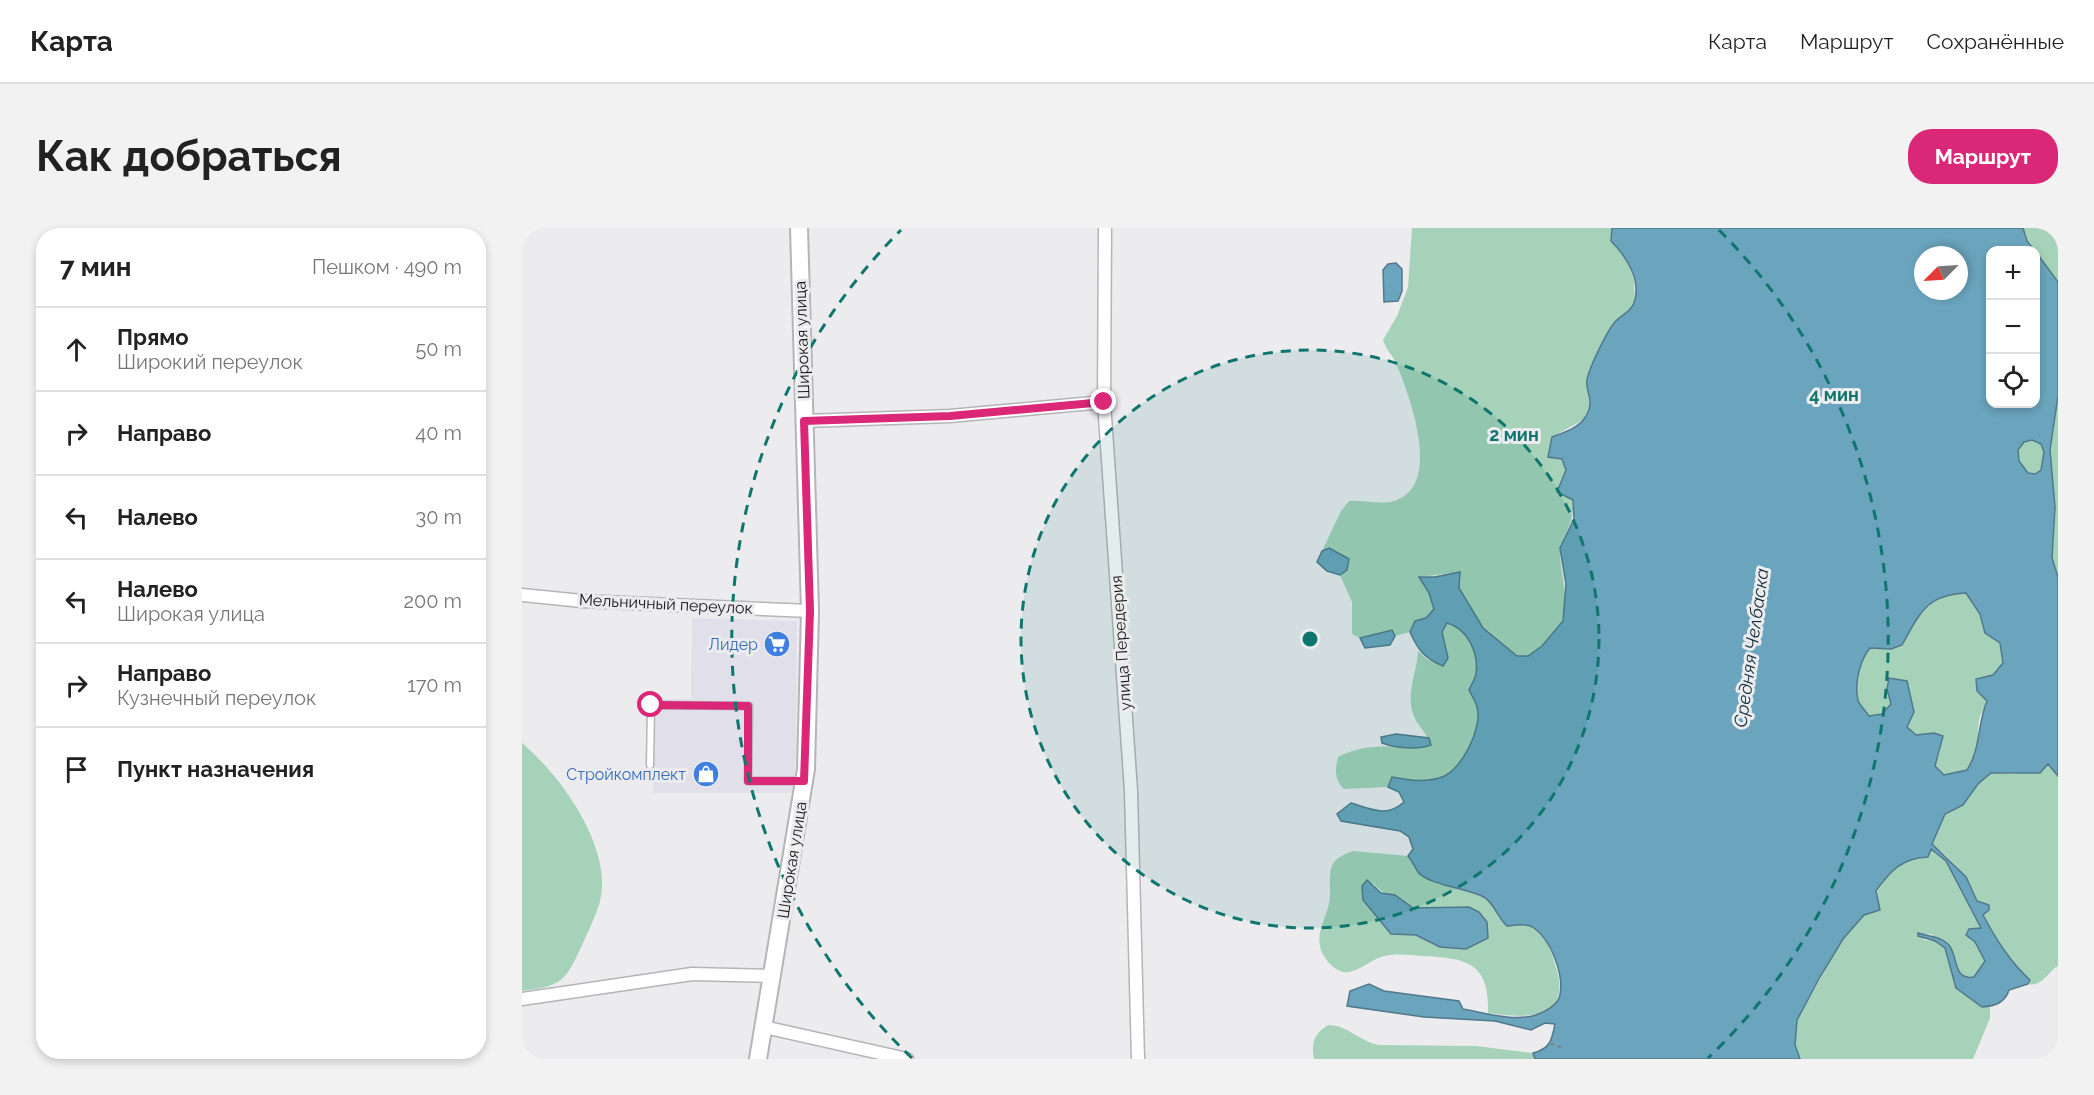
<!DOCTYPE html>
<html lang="ru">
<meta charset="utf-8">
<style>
body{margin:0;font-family:Raleway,sans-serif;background:#f2f2f2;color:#222}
.controls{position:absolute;right:18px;top:18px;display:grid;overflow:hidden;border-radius:12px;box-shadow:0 3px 9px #0003}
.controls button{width:54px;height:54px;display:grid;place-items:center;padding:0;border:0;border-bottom:2px solid #e0e0e0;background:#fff;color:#222;font:30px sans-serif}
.compass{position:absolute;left:1392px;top:18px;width:54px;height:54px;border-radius:50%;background:#fff;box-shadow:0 3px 9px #0003;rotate:246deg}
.stop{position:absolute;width:18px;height:18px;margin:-14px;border:4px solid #db2777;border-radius:50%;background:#fff}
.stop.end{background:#db2777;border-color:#fff;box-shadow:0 2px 6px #0008}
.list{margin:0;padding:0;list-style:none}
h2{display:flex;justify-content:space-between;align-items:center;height:78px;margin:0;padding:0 24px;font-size:26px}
h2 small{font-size:20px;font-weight:400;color:#767676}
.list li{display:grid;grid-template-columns:39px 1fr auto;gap:18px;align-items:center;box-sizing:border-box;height:84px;padding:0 24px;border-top:2px solid #e0e0e0}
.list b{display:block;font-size:22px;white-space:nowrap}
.list p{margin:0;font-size:20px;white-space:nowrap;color:#767676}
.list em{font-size:20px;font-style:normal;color:#767676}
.icon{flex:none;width:33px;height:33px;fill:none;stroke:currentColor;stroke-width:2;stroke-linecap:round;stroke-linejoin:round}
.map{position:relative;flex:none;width:1536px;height:831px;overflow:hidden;border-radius:24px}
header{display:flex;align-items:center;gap:36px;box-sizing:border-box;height:84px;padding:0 30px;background:#fff;border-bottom:2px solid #e0e0e0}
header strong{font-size:28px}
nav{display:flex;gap:33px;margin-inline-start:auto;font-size:21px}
.intro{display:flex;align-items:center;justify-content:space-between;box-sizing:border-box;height:144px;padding:0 36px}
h1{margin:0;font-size:42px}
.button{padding:15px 27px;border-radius:24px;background:#db2777;color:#fff;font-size:21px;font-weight:700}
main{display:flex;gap:36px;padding:0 36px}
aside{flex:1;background:#fff;border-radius:24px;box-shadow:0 3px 9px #0003}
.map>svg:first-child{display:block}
.built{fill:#e1dfea}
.green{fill:#a5d2b9;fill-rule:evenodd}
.water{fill:#6aa4bd;stroke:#51798b;stroke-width:1.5;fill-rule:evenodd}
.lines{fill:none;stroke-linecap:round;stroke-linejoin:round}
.lane-casing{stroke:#b5b4b7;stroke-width:9}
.street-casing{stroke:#b5b4b7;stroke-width:15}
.secondary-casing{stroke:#b5b4b7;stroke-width:20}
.path{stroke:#7e7e7f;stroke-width:2;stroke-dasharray:3 4.5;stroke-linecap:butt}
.lane{stroke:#fff;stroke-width:6}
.street{stroke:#fff;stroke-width:12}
.secondary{stroke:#fff;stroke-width:16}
.route{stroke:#db2777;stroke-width:8}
.ring{fill:none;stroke:#0f766e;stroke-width:3;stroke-dasharray:10 8}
.labels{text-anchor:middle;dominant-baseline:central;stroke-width:6;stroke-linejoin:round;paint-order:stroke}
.street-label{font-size:16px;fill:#161617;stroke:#ececef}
.shop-label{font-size:16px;fill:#366cbe;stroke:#ececef;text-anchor:end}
.water-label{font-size:18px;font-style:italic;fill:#122f3b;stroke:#ececef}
.centre{fill:#0f766e;stroke:#ececef;stroke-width:3}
.ring-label{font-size:18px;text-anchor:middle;font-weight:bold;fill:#0f766e;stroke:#ececef;stroke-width:6;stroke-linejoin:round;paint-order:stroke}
</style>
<header>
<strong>Карта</strong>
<nav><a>Карта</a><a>Маршрут</a><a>Сохранённые</a></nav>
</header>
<div class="intro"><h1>Как добраться</h1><a class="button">Маршрут</a></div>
<main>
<aside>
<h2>7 мин<small>Пешком · 490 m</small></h2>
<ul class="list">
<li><svg class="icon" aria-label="ahead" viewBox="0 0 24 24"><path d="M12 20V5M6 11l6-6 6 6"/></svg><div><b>Прямо</b><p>Широкий переулок</p></div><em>50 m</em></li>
<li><svg class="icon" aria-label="right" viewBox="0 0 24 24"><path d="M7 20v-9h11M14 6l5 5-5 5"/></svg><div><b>Направо</b></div><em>40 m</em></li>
<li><svg class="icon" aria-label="left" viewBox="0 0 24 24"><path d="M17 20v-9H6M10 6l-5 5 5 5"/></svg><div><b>Налево</b></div><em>30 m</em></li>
<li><svg class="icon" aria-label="left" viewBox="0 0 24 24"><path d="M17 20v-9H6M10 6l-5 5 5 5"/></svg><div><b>Налево</b><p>Широкая улица</p></div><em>200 m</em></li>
<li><svg class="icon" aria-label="right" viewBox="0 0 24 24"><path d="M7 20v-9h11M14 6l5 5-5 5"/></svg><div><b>Направо</b><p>Кузнечный переулок</p></div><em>170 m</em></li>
<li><svg class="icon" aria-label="arrive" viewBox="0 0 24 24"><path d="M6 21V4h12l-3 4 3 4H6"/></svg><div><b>Пункт назначения</b></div></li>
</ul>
</aside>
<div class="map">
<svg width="1536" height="831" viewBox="0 0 1536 831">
<rect width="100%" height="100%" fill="#ececef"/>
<path class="built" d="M170,390l105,3 -1,138 -4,34h-139l1,-94h37z"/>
<g class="green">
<path d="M890,0h200l-1,13 16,16 7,24 1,21 -6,9 -15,12 -27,58 5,19 -9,20 -31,17 14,33 -9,22 16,7c1,26 -6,27 -12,48 -5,15 12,57 0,76 -7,11 -20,28 -32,32 -23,10 -62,-47 -69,-65 -1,-5 0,-12 0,-18l-41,5 10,16 6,16 -9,9 -11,3 -5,11 -15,4 -4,-6 -31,8 -8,-4v-32l-12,-27 7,-5 -17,-22 -8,3 19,-40 8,-10c14,-1 31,4 45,0 50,-15 15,-107 2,-138 -4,-9 -10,-13 -13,-23l14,-24 11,-29z"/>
<path d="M1501,0h35v54l-31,-41z"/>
<path d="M1536,168v181l-6,-19 3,-51 -5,-57z"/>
<path d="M1510,212l9,4 3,8 -3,18 -6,4 -7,-1 -9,-12 -1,-11 6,-8z"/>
<path d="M1444,365l14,21 5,19 15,10 3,20c-11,13 -11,24 -16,39 -2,6 -7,12 -8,18 -3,24 2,28 -12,50l-23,5 -9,-9 5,-15 -6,-18 -18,2 -9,-8 -20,-38 5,15 -10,10 -13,2c-3,-5 -10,-11 -11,-17 -4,-16 2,-39 12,-51l21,1 11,-4 18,-31 23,-20z"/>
<path d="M925,395c20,6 32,29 29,50 0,5 -5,12 -7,17 2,5 7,12 9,17 5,22 -14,60 -34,70 -16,8 -35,3 -52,0l-4,10 -44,2c-10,-10 -9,-19 -6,-32 21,-11 42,-11 65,-10 9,0 19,2 27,-2 -2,-12 -12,-18 -16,-29 -9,-22 3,-43 4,-65l10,9 20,-2 -6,-26z"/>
<path d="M0,515c37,31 83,95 80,145 -1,19 -11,36 -18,53 -18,38 -19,45 -62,50z"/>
<path d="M1526,535l10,13v190c-11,6 -15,21 -30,18l2,-4c-20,-19 -34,-41 -47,-65l6,-10 -12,-4c-10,-24 -24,-41 -45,-57l13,-30 18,-9 15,-21 13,-11 24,1z"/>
<path d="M1408,621l16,12 36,68 -13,10 6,3 10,19 -11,16c-18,3 -13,-12 -21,-22 -5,-8 -15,-14 -22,-21l-8,1 1,5 11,1 10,7 11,40 26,19h8v11l-17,41h-173l-5,-14 2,-25 46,-81 21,-24 25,-43 22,-15h17z"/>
<path d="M831,623l55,5c4,5 7,11 10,16 10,13 50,16 66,25 10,6 14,21 23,29 9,-1 20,-3 27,2 12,9 17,22 21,36 19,56 -27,55 -67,49 2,-51 -22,-55 -66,-57 -13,-1 -28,-3 -41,1 -13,4 -24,17 -38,15 -10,-2 -19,-14 -22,-22 -7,-20 10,-37 9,-57 0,-24 -3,-33 23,-42zM851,655c11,14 27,14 40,25l56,-1 10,5 9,26 -22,11 -26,-2 -24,-12 -25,-1 -28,-34z"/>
<path d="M806,797c20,0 32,17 51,20l97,1 57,7 2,6h-221c-3,-16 0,-25 14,-34z"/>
</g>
<g class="water">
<path d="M1090,0h411l4,13 7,9h-44v154h46v-152l22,30v114l-8,54 5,57 -3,51 6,19v199l-10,-12 -8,9h-49l-13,11 -15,21 -18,9 -13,30 34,33 11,24 12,4v5l-6,5c13,24 27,47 47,65l-2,4 -19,6c-4,13 -14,16 -27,17l-26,-19 -11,-40 -10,-7 -17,-5v-3c11,4 20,2 30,11 11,11 4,37 26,33l11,-16 -10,-19 -9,-7 3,-6 12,-1 -35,-67 -15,-12 -3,8c-26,1 -38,14 -52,34l4,19 -16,5 -21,24 -23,38 -23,43 -2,25 5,14h-265l-2,-6c17,-4 19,-13 22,-29l-10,-1 -14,7 -36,-9 -71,-4 -77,-11 3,-15 19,-7 15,7 75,10 4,8c22,4 51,13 73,6 9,-3 22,-10 24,-20 4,-21 -9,-55 -26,-67 -7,-5 -18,-3 -27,-2 -9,-8 -13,-23 -23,-29 -16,-9 -56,-12 -66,-25 -3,-5 -6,-11 -10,-16l5,-7 -4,-12 -9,-6 -59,-10 -4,-7 14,-11c20,6 36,15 53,-1l-5,-10 -11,-5 4,-10c17,3 33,6 50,0 20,-7 41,-50 35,-70 -1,-6 -6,-12 -8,-17 2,-5 7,-12 7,-17 3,-20 -9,-45 -29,-50l-5,9 6,26 -5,8c-19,-8 -25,-16 -33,-34l5,-11 11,-3 8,-9 -5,-16 -10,-16h16l25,-5 -1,16 24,40 34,28h11l14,-10 21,-25 3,-37 -6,-36 14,-29 -1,-19 -16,-8 9,-22 -4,-11 -14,-2 4,-20c10,-4 26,-9 32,-18 13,-20 1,-24 3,-39 2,-12 20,-49 28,-58 6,-7 16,-10 19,-19 8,-23 -8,-47 -23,-62zM1401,27h36v36h-36zM1510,212l9,4 3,8 -3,18 -6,4 -7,-1 -9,-12 -1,-11 6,-8zM1444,365l14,21 5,19 15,10 3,20 -10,12 -17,4 1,12 10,10c-10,24 -6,47 -20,69l-23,5 -9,-9 8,-30 -9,-3 -18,2 -9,-8 7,-15 -7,-31 -18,-3 -2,11 4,15 -9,10 -13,2c-3,-5 -10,-11 -11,-16 -4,-17 2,-40 12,-52l21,1 11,-4c18,-32 24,-50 64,-52z"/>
<path d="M874,35l6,6v22l-4,10 -14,1 -1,-32 5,-6z"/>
<path d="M807,320l20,11 -2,11 -7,5 -13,-4 -10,-9 5,-11z"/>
<path d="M870,402l3,6 -5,9 -25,3 -5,-10z"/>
<path d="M874,506l33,4 2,7c-13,5 -36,3 -49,-2l-1,-6z"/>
<path d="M845,652l14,13 14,2 18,13 56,-1 10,5 8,10 1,16 -22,11 -26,-2 -24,-12 -25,-1 -28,-34 -1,-14z"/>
</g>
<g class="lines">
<defs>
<path id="lane" d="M128,537l1,-60 98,1 -1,75h55"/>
<g id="street">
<path d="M583,0l-1,174 27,389 7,268"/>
<path d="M282,193l146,-5 154,-14"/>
<path d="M0,367l60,6 228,10"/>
<path d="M0,771l170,-25 81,2"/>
<path d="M242,799l143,32"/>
</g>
<path id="secondary" d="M236,831l48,-290 4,-158 -11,-383"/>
</defs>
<use href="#lane" class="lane-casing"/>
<use href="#street" class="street-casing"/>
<use href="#secondary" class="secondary-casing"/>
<path class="path" d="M1029,816l13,4"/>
<use href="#lane" class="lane"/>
<use href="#street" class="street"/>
<use href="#secondary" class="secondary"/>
</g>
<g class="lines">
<path class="route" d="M129,477l97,1v75h56l6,-170 -6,-190 146,-5 154,-14"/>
</g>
<circle cx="788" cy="411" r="289" fill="#0f766e" fill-opacity=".12"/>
<g class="ring">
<circle cx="788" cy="411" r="289"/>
<path d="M390 830A578 578 0 0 1 379 2M1197 2A578 578 0 0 1 1186 830"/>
</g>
<defs>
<symbol id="supermarket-disc" viewBox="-11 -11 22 22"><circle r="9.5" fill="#3f7fe0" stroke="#ececef"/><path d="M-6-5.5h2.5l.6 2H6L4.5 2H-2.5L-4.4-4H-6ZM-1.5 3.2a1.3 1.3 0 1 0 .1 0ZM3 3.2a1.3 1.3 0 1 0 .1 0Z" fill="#fff"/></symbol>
<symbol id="shop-disc" viewBox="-11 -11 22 22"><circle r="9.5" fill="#3f7fe0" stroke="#ececef"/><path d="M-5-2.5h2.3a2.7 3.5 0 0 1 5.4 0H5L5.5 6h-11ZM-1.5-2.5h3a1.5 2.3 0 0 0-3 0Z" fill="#fff"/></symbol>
</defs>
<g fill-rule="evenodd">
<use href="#supermarket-disc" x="240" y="401" width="30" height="30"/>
<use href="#shop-disc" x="169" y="531" width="30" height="30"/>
</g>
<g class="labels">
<g class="street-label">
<text transform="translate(280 112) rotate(-92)">Широкая улица</text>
<text transform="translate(144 376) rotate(3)">Мельничный переулок</text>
<text transform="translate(599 415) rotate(-94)">улица Передерия</text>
<text transform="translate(270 632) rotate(-81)">Широкая улица</text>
</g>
<g class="shop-label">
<text x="236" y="416">Лидер</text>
<text x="164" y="546">Стройкомплект</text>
</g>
<g class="water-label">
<text transform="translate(1229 420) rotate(-82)">Средняя Челбаска</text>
</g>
</g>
<circle cx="788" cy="411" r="9" class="centre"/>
<g class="ring-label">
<text x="1312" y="173">4 мин</text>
<text x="992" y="213">2 мин</text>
</g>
</svg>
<div class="controls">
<button>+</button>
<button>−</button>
<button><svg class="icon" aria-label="locate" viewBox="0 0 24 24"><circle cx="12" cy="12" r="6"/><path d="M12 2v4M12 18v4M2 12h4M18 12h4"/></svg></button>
</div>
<svg class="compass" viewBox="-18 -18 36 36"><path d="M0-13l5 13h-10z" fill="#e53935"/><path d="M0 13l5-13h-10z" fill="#767676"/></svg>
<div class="stop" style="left:129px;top:477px"></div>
<div class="stop end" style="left:582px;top:174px"></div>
</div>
</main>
